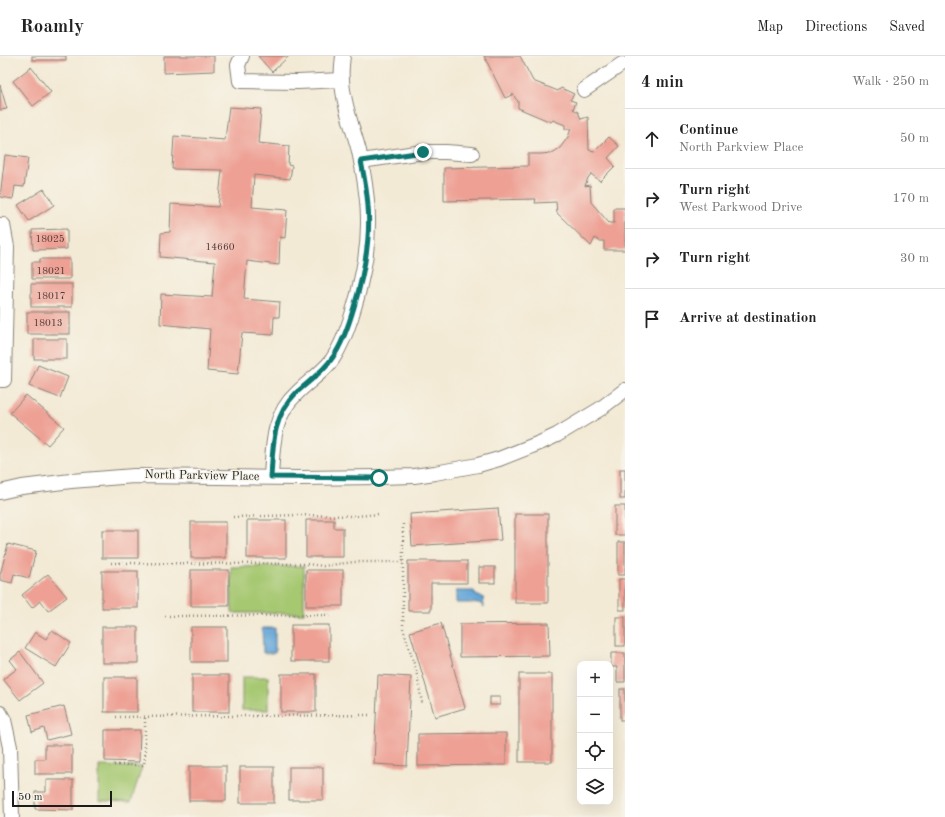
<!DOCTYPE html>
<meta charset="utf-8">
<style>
body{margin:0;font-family:"Old Standard TT",serif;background:#f2f2f2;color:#222}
.controls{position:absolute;right:12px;bottom:12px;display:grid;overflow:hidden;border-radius:8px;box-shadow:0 4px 16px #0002}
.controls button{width:36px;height:36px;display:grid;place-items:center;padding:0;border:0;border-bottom:1px solid #e0e0e0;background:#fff;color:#222;font:20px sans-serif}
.scale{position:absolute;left:12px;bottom:10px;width:100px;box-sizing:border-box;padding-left:4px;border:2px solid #1c1c1c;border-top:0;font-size:11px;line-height:14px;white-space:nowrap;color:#1c1c1c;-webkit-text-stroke:3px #f7f3e8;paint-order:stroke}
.stop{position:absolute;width:12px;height:12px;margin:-9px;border:3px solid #0f766e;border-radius:50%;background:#fff}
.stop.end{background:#0f766e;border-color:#fff;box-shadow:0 1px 4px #0008}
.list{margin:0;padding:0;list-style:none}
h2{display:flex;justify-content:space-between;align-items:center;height:52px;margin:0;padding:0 16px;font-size:17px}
h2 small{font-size:13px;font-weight:400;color:#767676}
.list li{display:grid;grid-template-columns:26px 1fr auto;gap:12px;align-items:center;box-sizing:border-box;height:60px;padding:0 16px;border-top:1px solid #e0e0e0}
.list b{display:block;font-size:15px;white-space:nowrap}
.list p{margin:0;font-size:13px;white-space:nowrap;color:#767676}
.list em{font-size:13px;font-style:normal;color:#767676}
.icon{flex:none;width:22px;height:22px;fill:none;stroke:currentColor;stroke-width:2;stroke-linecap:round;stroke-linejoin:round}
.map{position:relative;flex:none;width:625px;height:761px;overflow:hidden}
header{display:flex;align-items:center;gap:24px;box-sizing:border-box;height:56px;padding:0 20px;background:#fff;border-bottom:1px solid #e0e0e0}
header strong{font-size:19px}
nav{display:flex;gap:22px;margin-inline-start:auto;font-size:14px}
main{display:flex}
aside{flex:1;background:#fff}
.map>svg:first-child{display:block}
.green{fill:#a6c871;stroke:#617246}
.water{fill:#64a5d7;stroke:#40607a}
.building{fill:#eea094}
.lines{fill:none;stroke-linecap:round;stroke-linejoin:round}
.minor-casing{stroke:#888378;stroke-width:16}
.path{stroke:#888378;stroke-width:2.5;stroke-dasharray:1 3;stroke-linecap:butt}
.minor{stroke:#fff;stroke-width:14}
.route{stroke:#0f766e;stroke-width:5}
.labels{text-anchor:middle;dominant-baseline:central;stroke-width:3;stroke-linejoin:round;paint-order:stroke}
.number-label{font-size:10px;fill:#503d3a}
.street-label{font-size:12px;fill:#1c1c1c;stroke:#f7f3e8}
</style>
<header>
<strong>Roamly</strong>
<nav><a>Map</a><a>Directions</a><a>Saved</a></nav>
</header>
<main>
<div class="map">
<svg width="625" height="761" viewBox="0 0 625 761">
<rect width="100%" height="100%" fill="#f7f3e8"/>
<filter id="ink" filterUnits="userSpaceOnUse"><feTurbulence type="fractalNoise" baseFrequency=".025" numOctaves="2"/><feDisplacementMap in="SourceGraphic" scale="8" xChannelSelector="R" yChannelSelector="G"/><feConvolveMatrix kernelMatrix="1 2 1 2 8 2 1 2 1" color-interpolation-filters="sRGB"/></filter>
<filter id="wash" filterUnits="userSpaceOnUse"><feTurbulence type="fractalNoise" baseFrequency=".012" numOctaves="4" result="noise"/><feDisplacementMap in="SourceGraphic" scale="16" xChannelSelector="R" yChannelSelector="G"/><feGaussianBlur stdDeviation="0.9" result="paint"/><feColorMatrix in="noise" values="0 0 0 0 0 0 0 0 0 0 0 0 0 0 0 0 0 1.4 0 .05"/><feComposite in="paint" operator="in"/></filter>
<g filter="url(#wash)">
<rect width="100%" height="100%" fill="#f3ead5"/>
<g class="green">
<path d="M304,510v47h-72l-1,-46z"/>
<rect x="242" y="621" width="26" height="33"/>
<path d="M99,710l43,1 -11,35 -32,-1z"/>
</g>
<g class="water">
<path d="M456,535h18l1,3 3,2 5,1 1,10 -5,-4h-23z"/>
<path d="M262,572h13v25h-12z"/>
</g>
<g id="blocks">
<g class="building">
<rect x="32" y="0" width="34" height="4"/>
<path d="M164,0h50v15l-50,2z"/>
<path d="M258,0h31l-17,16z"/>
<path d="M484,0h36l13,25 25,10 3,-3 13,6 -4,6 6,2 -3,7 5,3 3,7 7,-2 1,33 6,1 14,-14 10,9 -11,12 7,8 -15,15 -9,-7 -3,4 -3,8 5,-1 1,17 18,21h5v-15h11v42h-21v-9h-5l-4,-3 -4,8 -34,-33 -1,-11 -21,1 1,-4 -92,2v-33l84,-2v-12h13l11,-1 8,-5 8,-11 3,-8h-6v-4l-12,-5 -2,2 -33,-14v-7l-3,-3 -1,-4 -9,4z"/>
<path d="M31,11l20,25 -18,14 -20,-25z"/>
<path d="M0,29l7,24 -7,1z"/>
<path d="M229,51l32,2 -3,34 31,3 -1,19 4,1 -2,13 -36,-4 -2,32 35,3 -2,28 -5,-1 -1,28 -32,-4 -3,38 36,3 -1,15h-5l-1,18 -31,-2 -4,41 -31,-3 3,-42 -50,-5 1,-30 51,3 3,-35 -55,-5 1,-24 9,-1 1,-28 47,3 4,-37 -50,-1 2,-33 51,4z"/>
<path d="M5,99l23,3 -4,29 -9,-1 -2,13 -13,-2z"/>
<path d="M44,133l10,16 -25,16 -11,-16z"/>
<path d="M67,173v20l-34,1 -1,-20z"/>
<path d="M40,203h30v20h-38v-17h8z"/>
<rect x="31" y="228" width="41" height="23"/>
<rect x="27" y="256" width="43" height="22"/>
<rect x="34" y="283" width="33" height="20"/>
<path d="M38,309l30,12 -8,21 -31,-12z"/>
<path d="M26,339l38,32 -16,18 -38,-32z"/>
<rect x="620" y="413" width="5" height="30"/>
<rect x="615" y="450" width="10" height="29"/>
<path d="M498,452l3,32 -89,6 -2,-32z"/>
<rect x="515" y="458" width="33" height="89"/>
<rect x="247" y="464" width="39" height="38"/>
<path d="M306,464h28v8h9v29h-37z"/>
<rect x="191" y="466" width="35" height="36"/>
<rect x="102" y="474" width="36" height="28"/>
<rect x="618" y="486" width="7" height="33"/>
<path d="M8,488l28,7 -7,27 -15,-4 -2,9 -12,-3v-5z"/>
<path d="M408,505h59v22h-36v28h-23z"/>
<rect x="479" y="511" width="16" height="16"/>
<rect x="191" y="514" width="38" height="36"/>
<rect x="306" y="514" width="37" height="36"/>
<rect x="102" y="515" width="36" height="37"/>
<path d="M48,518l19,23 -19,14 -8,-10 -8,7 -10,-13z"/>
<rect x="619" y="523" width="6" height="31"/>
<rect x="616" y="561" width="9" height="29"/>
<path d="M441,567l24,85 -30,9 -25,-85z"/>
<path d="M549,567l1,33 -90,1v-33z"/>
<rect x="291" y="569" width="38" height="36"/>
<rect x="102" y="571" width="36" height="36"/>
<rect x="191" y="571" width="36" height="35"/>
<path d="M52,574l19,13 -15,24 -31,-19 10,-16 11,7z"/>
<path d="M20,596l23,31 -23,17 -17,-21 14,-10 -7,-9z"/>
<path d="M611,597h14v29h-8v-15h-6z"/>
<rect x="281" y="618" width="35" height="38"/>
<rect x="519" y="618" width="33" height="88"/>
<rect x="192" y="619" width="37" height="37"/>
<path d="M378,619l33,2 -4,89 -33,-2z"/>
<rect x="104" y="621" width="33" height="35"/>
<rect x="620" y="633" width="5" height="31"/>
<rect x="490" y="641" width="10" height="8"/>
<path d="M64,650l7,28 -24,6 -3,-12 -12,4 -4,-17z"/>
<path d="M105,674h35l-1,32 -34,-1z"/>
<path d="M506,677v32l-88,1v-32z"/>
<path d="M45,689h27v29h-37v-15h10z"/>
<rect x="189" y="710" width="37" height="35"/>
<rect x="240" y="711" width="34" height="36"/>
<rect x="289" y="711" width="34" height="33"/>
<path d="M46,724h27v30l-38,-1v-17h11z"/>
</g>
</g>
</g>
<g filter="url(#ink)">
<use href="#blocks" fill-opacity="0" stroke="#888378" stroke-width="1"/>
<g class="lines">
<defs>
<g id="minor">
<path d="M242,0l-4,9 2,16 58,1 44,-2"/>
<path d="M584,34l38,-26"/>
<path d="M361,105l62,-9h23l26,2"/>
<path d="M0,169h3l4,22 -3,133h-4"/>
<path d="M271,421c2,-31 1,-61 26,-84 12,-12 25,-20 35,-33 15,-22 26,-62 31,-89 9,-42 5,-78 -4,-120 -6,-23 -16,-47 -17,-71 -1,-8 0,-16 1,-24"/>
<path d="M0,436l22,-5 49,-6 63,-5 166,2 79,-1 35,-1 21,-3 43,-8 21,-6 43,-17 15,-7 43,-26 25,-19"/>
<path d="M0,657l4,7 6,27 2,70"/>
</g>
</defs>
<use href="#minor" class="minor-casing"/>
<g class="path">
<path d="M233,461l64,-2 59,1 23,-2"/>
<path d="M403,468v104l13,42 6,33"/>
<path d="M111,507l196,1 16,2 31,-4h49"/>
<path d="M165,560l168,-1"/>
<path d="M116,661l253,-2"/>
<path d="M114,709h30l1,-8v-39"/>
</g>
<use href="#minor" class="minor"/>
</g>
</g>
<g class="lines" filter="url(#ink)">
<path class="route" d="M379,422l-108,-1c2,-31 1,-60 25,-84 13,-12 27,-21 37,-36 10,-14 16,-33 21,-50 10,-33 17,-67 14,-101 -1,-16 -4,-30 -7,-45l62,-9"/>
</g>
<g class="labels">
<g class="number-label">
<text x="50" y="183">18025</text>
<text x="220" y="191">14660</text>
<text x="51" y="215">18021</text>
<text x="51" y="240">18017</text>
<text x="48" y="267">18013</text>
</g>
<g class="street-label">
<text transform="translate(202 420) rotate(1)">North Parkview Place</text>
</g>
</g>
</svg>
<div class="controls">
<button>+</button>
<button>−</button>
<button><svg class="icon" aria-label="locate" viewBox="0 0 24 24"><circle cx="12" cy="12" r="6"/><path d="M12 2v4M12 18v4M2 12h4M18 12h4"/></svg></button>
<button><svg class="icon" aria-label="layers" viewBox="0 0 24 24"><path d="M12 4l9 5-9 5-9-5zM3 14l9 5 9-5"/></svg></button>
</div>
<div class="scale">50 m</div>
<div class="stop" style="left:379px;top:422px"></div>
<div class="stop end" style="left:423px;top:96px"></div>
</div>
<aside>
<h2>4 min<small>Walk · 250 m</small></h2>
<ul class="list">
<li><svg class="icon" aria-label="ahead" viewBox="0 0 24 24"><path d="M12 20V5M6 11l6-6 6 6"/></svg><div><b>Continue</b><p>North Parkview Place</p></div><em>50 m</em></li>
<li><svg class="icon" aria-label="right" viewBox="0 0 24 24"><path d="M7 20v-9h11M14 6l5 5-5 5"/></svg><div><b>Turn right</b><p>West Parkwood Drive</p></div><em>170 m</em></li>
<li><svg class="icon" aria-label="right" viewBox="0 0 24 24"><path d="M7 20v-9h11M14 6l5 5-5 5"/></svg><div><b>Turn right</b></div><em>30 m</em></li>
<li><svg class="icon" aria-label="arrive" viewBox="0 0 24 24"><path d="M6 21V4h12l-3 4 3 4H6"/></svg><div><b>Arrive at destination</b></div></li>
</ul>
</aside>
</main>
